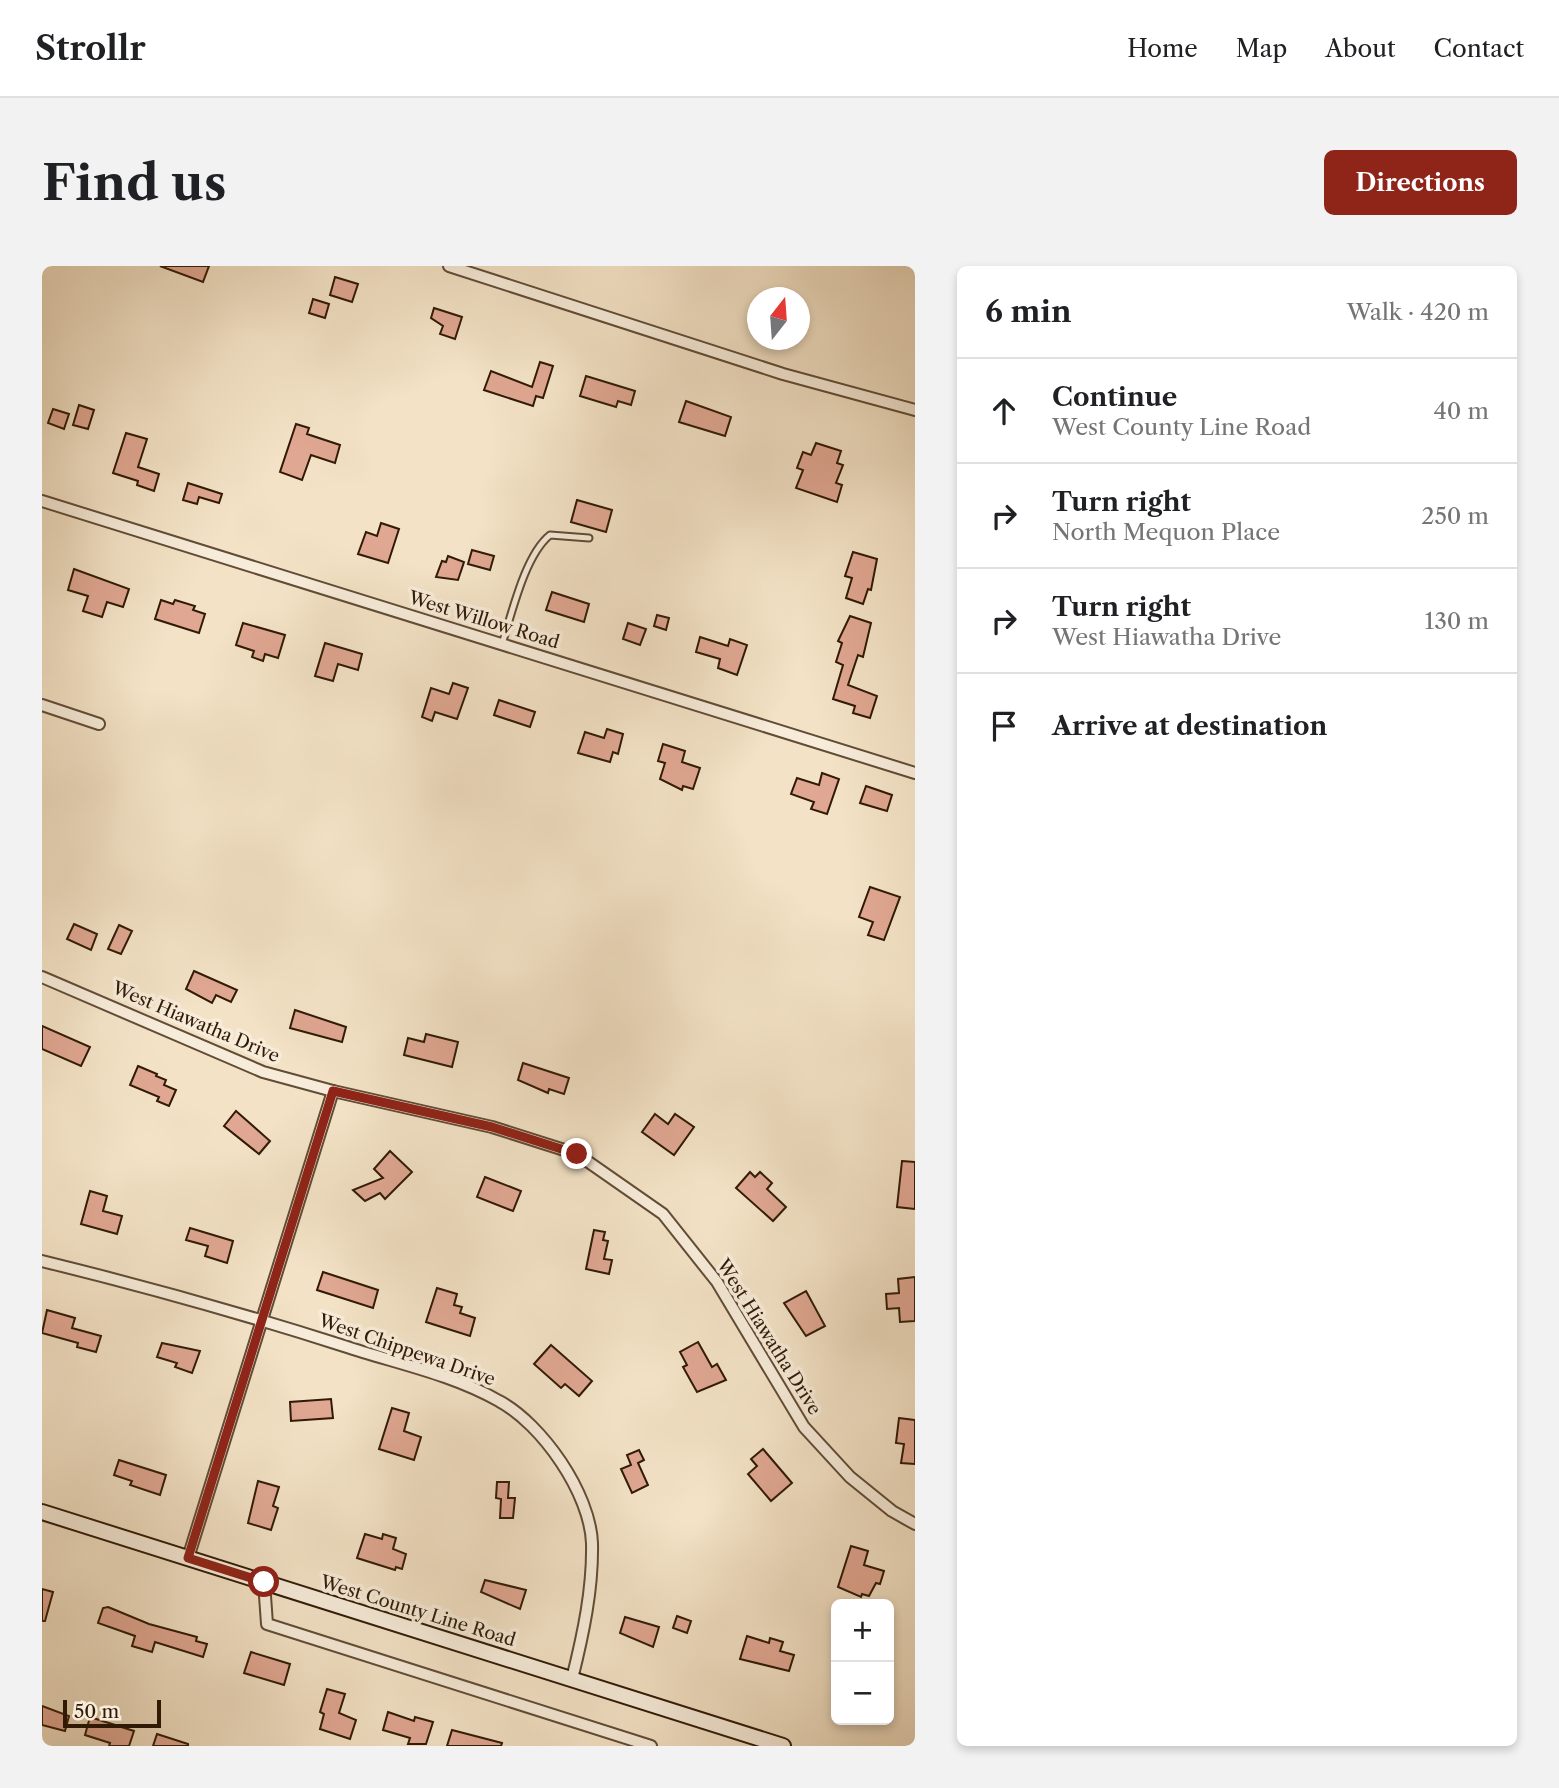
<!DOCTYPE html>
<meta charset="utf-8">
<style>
body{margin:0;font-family:"Libre Caslon Text",serif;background:#f2f2f2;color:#202124}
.controls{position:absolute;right:21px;bottom:21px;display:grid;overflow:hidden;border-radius:10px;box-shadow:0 4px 10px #0003}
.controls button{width:63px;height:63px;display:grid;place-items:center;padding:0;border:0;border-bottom:2px solid #e0e0e0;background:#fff;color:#202124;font:35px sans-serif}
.compass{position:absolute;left:705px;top:21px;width:63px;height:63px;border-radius:50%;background:#fff;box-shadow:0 4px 10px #0003;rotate:17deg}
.scale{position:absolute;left:21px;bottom:18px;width:98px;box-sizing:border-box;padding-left:7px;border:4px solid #301a06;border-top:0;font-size:19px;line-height:24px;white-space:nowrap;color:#301a06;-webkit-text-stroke:5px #f7ecda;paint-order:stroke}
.stop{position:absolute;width:21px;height:21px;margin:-16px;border:5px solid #8f2418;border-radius:50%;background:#fff}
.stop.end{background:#8f2418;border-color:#fff;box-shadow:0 2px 7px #0008}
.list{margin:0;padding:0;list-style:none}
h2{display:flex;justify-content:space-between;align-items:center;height:91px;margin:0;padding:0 28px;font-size:30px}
h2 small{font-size:23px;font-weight:400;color:#757577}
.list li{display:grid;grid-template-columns:46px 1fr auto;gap:21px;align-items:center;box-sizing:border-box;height:105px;padding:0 28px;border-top:2px solid #e0e0e0}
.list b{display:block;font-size:26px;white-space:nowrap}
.list p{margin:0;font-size:23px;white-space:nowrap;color:#757577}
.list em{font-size:23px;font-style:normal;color:#757577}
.icon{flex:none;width:38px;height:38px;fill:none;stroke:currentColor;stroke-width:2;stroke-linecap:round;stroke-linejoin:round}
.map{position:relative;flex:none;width:873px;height:1480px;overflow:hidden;border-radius:10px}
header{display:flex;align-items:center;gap:42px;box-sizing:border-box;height:98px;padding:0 35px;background:#fff;border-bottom:2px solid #e0e0e0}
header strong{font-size:33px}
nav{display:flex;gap:38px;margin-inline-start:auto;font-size:24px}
.intro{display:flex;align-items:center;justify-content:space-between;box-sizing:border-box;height:168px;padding:0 42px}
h1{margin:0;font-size:49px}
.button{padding:18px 32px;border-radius:10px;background:#8f2418;color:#fff;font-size:24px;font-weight:700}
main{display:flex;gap:42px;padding:0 42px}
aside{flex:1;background:#fff;border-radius:10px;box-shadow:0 4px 10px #0003}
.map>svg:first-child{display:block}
.building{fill:#e0a792;stroke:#301a06;stroke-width:2}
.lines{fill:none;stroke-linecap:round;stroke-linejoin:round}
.lane-casing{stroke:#614c36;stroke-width:9}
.street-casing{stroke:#614c36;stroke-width:14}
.secondary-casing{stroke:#301a06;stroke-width:18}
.lane{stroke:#f7ecda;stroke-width:5}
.street{stroke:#f7ecda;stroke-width:10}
.secondary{stroke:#f7ecda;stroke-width:14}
.route{stroke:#8f2418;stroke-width:9}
.labels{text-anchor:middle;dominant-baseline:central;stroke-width:7;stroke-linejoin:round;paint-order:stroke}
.street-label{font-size:18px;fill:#301a06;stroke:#f7ecda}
</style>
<header>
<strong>Strollr</strong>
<nav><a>Home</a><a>Map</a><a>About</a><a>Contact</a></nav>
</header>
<div class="intro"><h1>Find us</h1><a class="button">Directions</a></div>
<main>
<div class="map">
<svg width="873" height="1480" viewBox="0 0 873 1480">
<rect width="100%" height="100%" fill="#f3e2c6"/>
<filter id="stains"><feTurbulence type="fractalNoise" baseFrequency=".00286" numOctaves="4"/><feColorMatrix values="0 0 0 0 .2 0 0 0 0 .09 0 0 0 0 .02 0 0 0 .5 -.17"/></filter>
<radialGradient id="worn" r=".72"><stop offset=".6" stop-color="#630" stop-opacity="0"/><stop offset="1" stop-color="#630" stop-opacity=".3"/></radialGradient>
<g class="building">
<path d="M118,0h49l-6,16z"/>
<path d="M293,11l23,7 -6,18 -22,-7z"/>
<path d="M271,33l16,5 -4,14 -16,-5z"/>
<path d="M392,42l28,9 -7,22 -15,-5 3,-8 -12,-8z"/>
<path d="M498,96l13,4 -10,32 -7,-2 -3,10 -49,-16 7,-19 41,16z"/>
<path d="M544,110l49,15 -4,14 -13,-4 -2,6 -36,-11z"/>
<path d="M644,135l45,16 -6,19 -46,-14z"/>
<path d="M37,139l15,5 -6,19 -15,-4z"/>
<path d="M11,143l16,5 -5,15 -16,-6z"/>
<path d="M254,158l13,4 -2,6 33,11 -5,18 -24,-8 -9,25 -22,-8z"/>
<path d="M84,167l21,6 -9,28 21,7 -5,17 -17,-6 1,-4 -25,-8z"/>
<path d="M774,177l25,8 -4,12 6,2 -7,18 6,2 -5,17 -41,-14 7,-18 -6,-2 6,-16 8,3z"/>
<path d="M146,217l34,11 -3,9 -20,-6 -2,7 -14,-4z"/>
<path d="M535,234l35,10 -6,22 -35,-10z"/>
<path d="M339,257l18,6 -11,34 -30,-9 8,-22 11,4z"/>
<path d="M430,284l22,6 -4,14 -22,-6z"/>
<path d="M811,286l24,7 -6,31 -3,-1 -5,15 -17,-6 6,-20 -7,-2z"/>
<path d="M406,290l16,6 -6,18 -22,-3 6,-16 4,1z"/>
<path d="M32,303l55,20 -6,18 -16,-5 -5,15 -19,-6 5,-15 -20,-6z"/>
<path d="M510,326l37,12 -5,18 -38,-12z"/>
<path d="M119,334l12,4 2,-4 20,6 -2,4 12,4 -6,19 -44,-14z"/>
<path d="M615,349l12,3 -3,12 -12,-4z"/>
<path d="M808,350l21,7 -8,34 -5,-2 -10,30 29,11 -7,22 -17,-5 2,-7 -22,-7 10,-34 -7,-3 6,-19 -4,-2z"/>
<path d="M201,357l42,12 -7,23 -13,-4 -2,7 -11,-4 2,-6 -18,-6z"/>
<path d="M586,357l18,6 -6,16 -17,-6z"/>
<path d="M658,371l28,9 2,-7 17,6 -10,30 -19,-7 2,-9 -24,-7z"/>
<path d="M283,377l37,11 -4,16 -20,-6 -5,17 -18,-5z"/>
<path d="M411,417l15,5 -11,31 -22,-7 -3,9 -10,-4 9,-29 18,6z"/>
<path d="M457,434l36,12 -5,15 -36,-12z"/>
<path d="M565,463l16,5 -5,20 -5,-2 -3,10 -32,-9 7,-21 19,6z"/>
<path d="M621,478l22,7 -3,11 18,6 -7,21 -10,-3 -1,4 -22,-11 5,-16 -7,-2z"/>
<path d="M780,507l17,6 -12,35 -16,-5 3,-7 -23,-8 6,-16 22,7z"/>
<path d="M824,520l26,9 -5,16 -27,-8z"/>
<path d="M828,621l30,10 -16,43 -16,-5 5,-13 -14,-5z"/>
<path d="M32,658l23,10 -6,16 -24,-11z"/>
<path d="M77,659l13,6 -11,23 -13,-5z"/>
<path d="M152,705l43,19 -6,12 -15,-7 -4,8 -26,-14z"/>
<path d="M253,744l51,17 -4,15 -52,-14z"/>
<path d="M0,760l48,21 -9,19 -39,-17z"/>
<path d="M384,768l32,8 -6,25 -48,-12 4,-17 16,4z"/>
<path d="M481,797l46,15 -5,16 -15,-5 -1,4 -30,-13z"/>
<path d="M96,800l19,8 -1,2 10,4 -2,5 12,5 -7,16 -12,-5 2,-4 -29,-12z"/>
<path d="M194,845l34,30 -11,13 -35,-28z"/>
<path d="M613,848l13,10 7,-10 19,13 -20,28 -32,-23z"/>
<path d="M348,885l22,21 -27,27 -5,-6 -15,8 -12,-11 30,-12 -9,-9z"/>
<path d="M860,895l13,1v47l-18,-2z"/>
<path d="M708,906l5,5 5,-5 12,11 -5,6 19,18 -13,14 -37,-33z"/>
<path d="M443,911l36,14 -8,20 -36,-14z"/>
<path d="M48,925l17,5 -4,15 19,5 -5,18 -36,-10z"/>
<path d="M148,962l43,13 -6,22 -22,-7 3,-10 -22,-6z"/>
<path d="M552,964l11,2 -2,8 5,1 -4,18 8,1 -3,14 -23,-5z"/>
<path d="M281,1006l55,18 -5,18 -56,-18z"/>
<path d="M873,1011v44l-15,1 -1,-14 -12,1 -1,-15 13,-1 -1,-14z"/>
<path d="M395,1022l20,6 -3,11 8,2 -2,6 15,5 -5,18 -44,-14z"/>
<path d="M764,1025l19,35 -19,10 -22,-33z"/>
<path d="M5,1044l28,8 -3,10 29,8 -5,16 -19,-5 1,-4 -36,-10z"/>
<path d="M656,1076l14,25 5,-3 9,16 -29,12 -14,-25 4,-2 -7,-13z"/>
<path d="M120,1077l38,8 -8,22 -17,-6 2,-4 -20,-6z"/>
<path d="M509,1079l41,36 -13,15 -14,-12 -4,4 -27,-24z"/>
<path d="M289,1133l2,19 -42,3 -1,-19z"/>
<path d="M350,1142l17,5 -5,18 17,6 -7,23 -35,-11z"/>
<path d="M857,1152l16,2v44l-14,-1 3,-19 -8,-1z"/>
<path d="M721,1183l29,34 -21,18 -23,-27 9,-8 -6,-7z"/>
<path d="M597,1184l5,10 -6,3 10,22 -16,8 -11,-24 10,-4 -4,-10z"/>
<path d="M77,1194l47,15 -6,20 -30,-10 2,-4 -18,-6z"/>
<path d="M216,1215l21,6 -6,19 5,2 -7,22 -23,-7z"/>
<path d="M455,1216h12l-1,16h7l-2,20h-13l1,-19 -5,-1z"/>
<path d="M323,1268l17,5 1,-5 13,4 -3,11 13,5 -4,15 -6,-2 -1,3 -38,-12z"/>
<path d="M809,1280l17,5 -4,14 20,6 -4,13 -4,-1 -7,13 -7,-2 -1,3 -23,-10z"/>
<path d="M443,1314l41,10 -6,19 -39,-17z"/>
<path d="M0,1323l11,3 -8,29h-3z"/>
<path d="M66,1341l41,17 48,13 -1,4 11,3 -4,13 -48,-15 -3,10 -20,-6 3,-10 -37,-13 5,-15z"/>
<path d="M635,1350l14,5 -4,12 -14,-5z"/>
<path d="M583,1351l34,10 -6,20 -33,-14z"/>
<path d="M705,1370l22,7 1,-5 13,4 -3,9 14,4 -5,16 -49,-12z"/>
<path d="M209,1386l39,12 -6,21 -40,-12z"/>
<path d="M285,1423l18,5 -6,19 17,7 -6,19 -30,-10 4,-15 -4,-2z"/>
<path d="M0,1440l27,10 -4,15 -23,-6z"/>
<path d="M346,1446l26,9 1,-4 18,5 -7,22h-18l2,-6 -27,-8z"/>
<path d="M48,1451l44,14 -5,15h-20l1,-3 -25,-8z"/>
<path d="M410,1464l50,13 -1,3h-54z"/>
<path d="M115,1468l31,10v2h-35z"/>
</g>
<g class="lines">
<defs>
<path id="lane" d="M460,378c10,-31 23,-89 48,-109l39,3"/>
<g id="street">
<path d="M407,0l334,108 132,36"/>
<path d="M0,235l873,272"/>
<path d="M0,439l57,19"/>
<path d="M0,711l221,95 70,19 159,36 85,27 86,60 54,68 87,145 46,50 42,34 23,13"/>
<path d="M0,995c102,25 202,53 302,85 51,17 108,28 155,55 43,23 91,92 93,142 1,46 -9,92 -20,136"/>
<path d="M146,1292l145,-467"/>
<path d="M222,1316l3,42 384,122"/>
</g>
<path id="secondary" d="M0,1246l741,234"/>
</defs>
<use href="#lane" class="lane-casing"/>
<use href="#street" class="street-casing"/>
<use href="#secondary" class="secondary-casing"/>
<use href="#lane" class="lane"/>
<use href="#street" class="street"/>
<use href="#secondary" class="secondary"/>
</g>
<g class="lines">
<path class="route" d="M222,1316l-76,-24 145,-467 159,36 85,27"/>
</g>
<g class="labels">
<g class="street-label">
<text transform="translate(442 354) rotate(17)">West Willow Road</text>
<text transform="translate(154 756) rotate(23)">West Hiawatha Drive</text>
<text transform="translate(727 1071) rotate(58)">West Hiawatha Drive</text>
<text transform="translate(365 1084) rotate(19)">West Chippewa Drive</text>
<text transform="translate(376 1345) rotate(17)">West County Line Road</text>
</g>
</g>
<rect width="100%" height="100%" filter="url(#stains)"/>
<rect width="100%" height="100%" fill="url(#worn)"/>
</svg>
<div class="controls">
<button>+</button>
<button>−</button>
</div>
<svg class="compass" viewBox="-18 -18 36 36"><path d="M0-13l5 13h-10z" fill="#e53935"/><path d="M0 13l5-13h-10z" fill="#757577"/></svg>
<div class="scale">50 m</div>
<div class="stop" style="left:222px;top:1316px"></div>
<div class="stop end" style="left:535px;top:888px"></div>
</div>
<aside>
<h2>6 min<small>Walk · 420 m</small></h2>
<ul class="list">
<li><svg class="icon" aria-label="ahead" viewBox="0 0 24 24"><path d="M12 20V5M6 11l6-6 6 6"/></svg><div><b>Continue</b><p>West County Line Road</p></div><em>40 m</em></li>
<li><svg class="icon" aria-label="right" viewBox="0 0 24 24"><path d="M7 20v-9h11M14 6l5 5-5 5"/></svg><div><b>Turn right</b><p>North Mequon Place</p></div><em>250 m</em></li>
<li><svg class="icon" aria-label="right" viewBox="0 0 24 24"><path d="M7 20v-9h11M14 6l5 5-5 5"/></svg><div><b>Turn right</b><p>West Hiawatha Drive</p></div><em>130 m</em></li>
<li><svg class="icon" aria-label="arrive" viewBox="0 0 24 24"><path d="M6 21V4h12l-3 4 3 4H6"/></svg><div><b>Arrive at destination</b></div></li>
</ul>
</aside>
</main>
